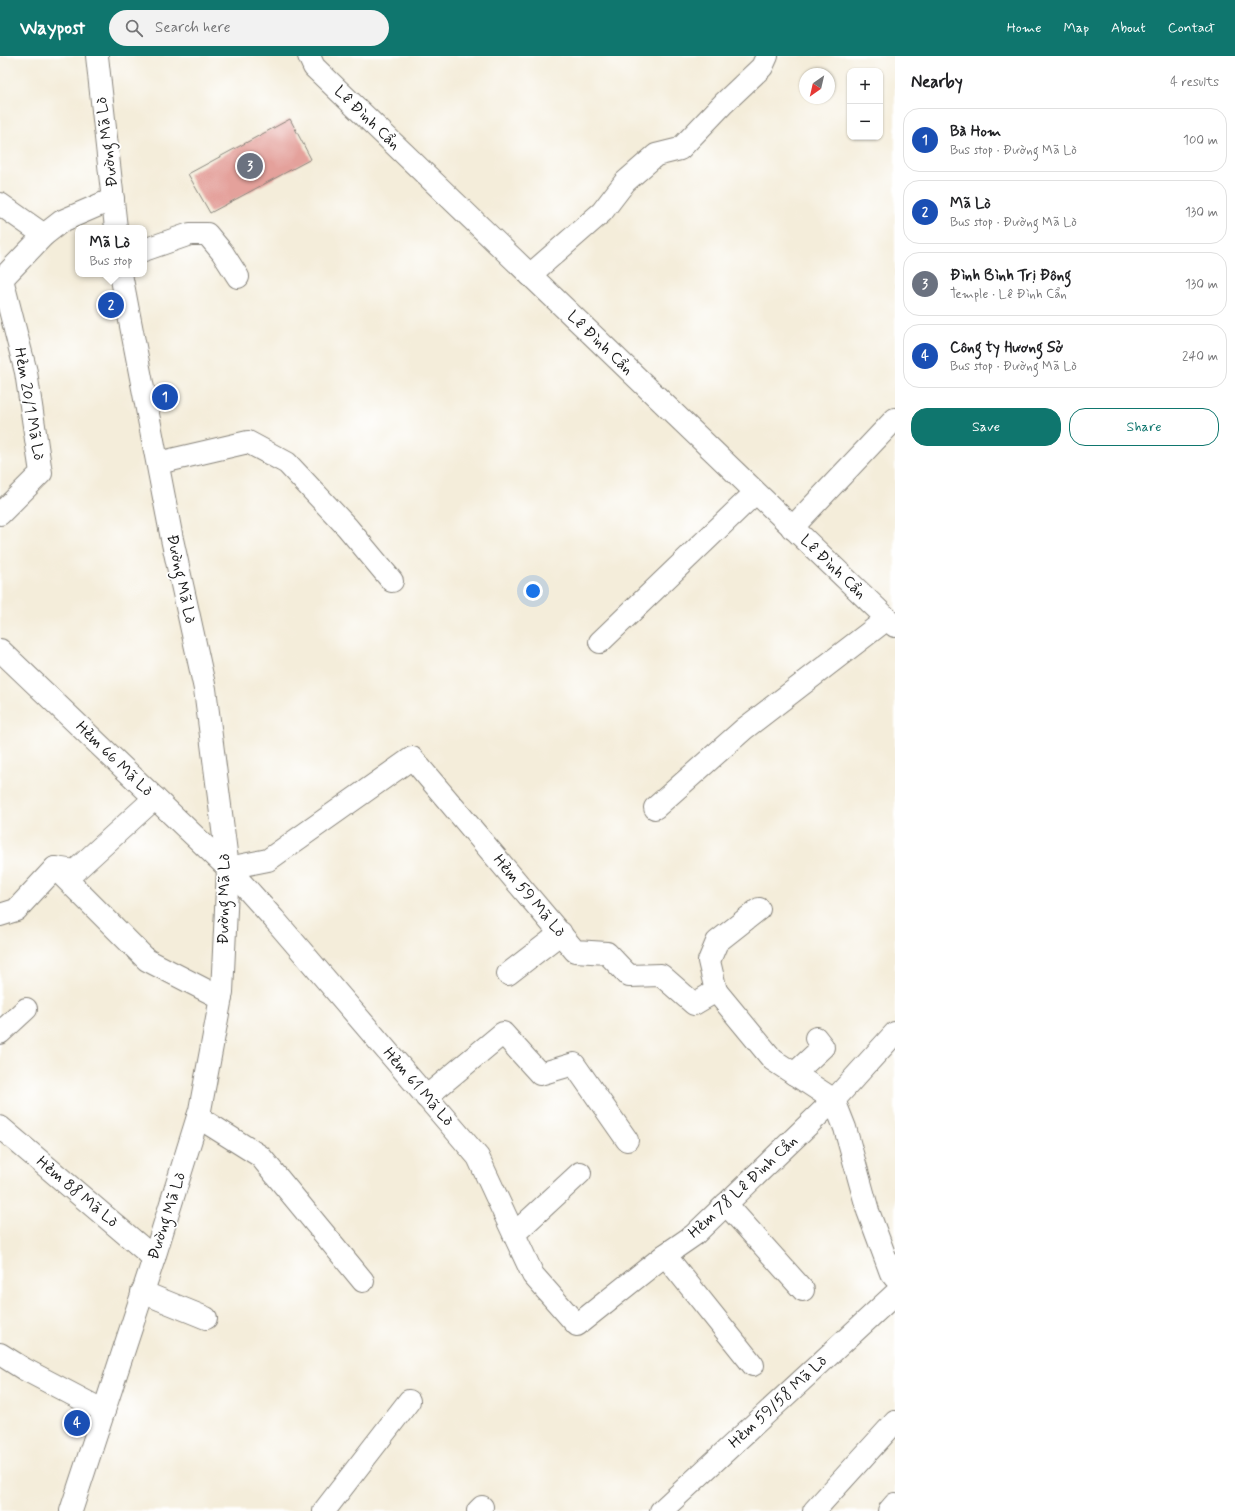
<!DOCTYPE html>
<meta charset="utf-8">
<style>
body{margin:0;font-family:Mynerve,sans-serif;background:#f2f2f2;color:#202124}
.controls{position:absolute;right:12px;top:12px;display:grid;overflow:hidden;border-radius:8px;box-shadow:0 1px 3px #0004}
.controls button{width:36px;height:36px;display:grid;place-items:center;padding:0;border:0;border-bottom:1px solid #e0e0e0;background:#fff;color:#202124;font:20px sans-serif}
.compass{position:absolute;left:799px;top:12px;width:36px;height:36px;border-radius:50%;background:#fff;box-shadow:0 1px 3px #0004;rotate:214deg}
.you{position:absolute;left:533px;top:535px;width:14px;height:14px;margin:-10px;border:3px solid #fff;border-radius:50%;background:#1a73e8;box-shadow:0 0 0 6px #1a73e833}
.badge{display:grid;place-items:center;width:26px;height:26px;border-radius:50%;background:#0f766e;color:#fff;font-size:13px;font-weight:700}
.pin{position:absolute;translate:-50% -50%;border:2px solid #fff;box-shadow:0 1px 4px #0006}
.popup{position:absolute;left:75px;top:169px;width:72px;height:52px;box-sizing:border-box;display:grid;place-content:center;border-radius:8px;background:#fff;filter:drop-shadow(0 1px 3px #0005);font-size:13px;white-space:nowrap;color:#757577}
.popup b{font-size:15px;color:#202124}
.popup::after{content:'';position:absolute;left:50%;top:100%;margin-left:-8px;border:8px solid transparent;border-top-color:#fff}
.list{margin:0;padding:0;list-style:none}
h2{display:flex;justify-content:space-between;align-items:center;height:52px;margin:0;padding:0 16px;font-size:17px}
h2 small{font-size:13px;font-weight:400;color:#757577}
.list li{display:grid;grid-template-columns:26px 1fr auto;gap:12px;align-items:center;box-sizing:border-box;height:64px;margin:0 8px 8px;padding:0 8px;border:1px solid #e0e0e0;border-radius:16px}
.list b{display:block;font-size:15px;white-space:nowrap}
.list p{margin:0;font-size:13px;white-space:nowrap;color:#757577}
.list em{font-size:13px;font-style:normal;color:#757577}
.actions{display:flex;gap:8px;padding:12px 16px}
.actions a{flex:1;padding:9px 0;border:1px solid #0f766e;border-radius:16px;text-align:center;font-size:14px;color:#0f766e}
.actions .main{background:#0f766e;color:#fff}
.icon{flex:none;width:22px;height:22px;fill:none;stroke:currentColor;stroke-width:2;stroke-linecap:round;stroke-linejoin:round}
.map{position:relative;flex:none;width:895px;height:1455px;overflow:hidden}
header{display:flex;align-items:center;gap:24px;box-sizing:border-box;height:56px;padding:0 20px;background:#0f766e;color:#fff}
header strong{font-size:19px}
nav{display:flex;gap:22px;margin-inline-start:auto;font-size:14px}
.search{width:280px;height:36px;background:#f2f2f2;display:flex;align-items:center;gap:10px;box-sizing:border-box;padding:0 14px;border-radius:22px;color:#757577;font-size:15px}
main{display:flex}
aside{flex:1;background:#fff}
.map>svg:first-child{display:block}
.building{fill:#e4a19b}
.lines{fill:none;stroke-linecap:round;stroke-linejoin:round}
.minor-casing{stroke:#88847b;stroke-width:24}
.major-casing{stroke:#88847b;stroke-width:24}
.minor{stroke:#fff;stroke-width:22}
.major{stroke:#fff;stroke-width:22}
.labels{text-anchor:middle;dominant-baseline:central;stroke-width:3.5;stroke-linejoin:round;paint-order:stroke}
.street-label{font-size:16px;fill:#1c1c1c;stroke:#fff}
</style>
<header>
<strong>Waypost</strong>
<div class="search"><svg class="icon" aria-label="search" viewBox="0 0 24 24"><circle cx="10" cy="10" r="6"/><path d="M15 15l6 6"/></svg>Search here</div>
<nav><a>Home</a><a>Map</a><a>About</a><a>Contact</a></nav>
</header>
<main>
<div class="map">
<svg width="895" height="1455" viewBox="0 0 895 1455">
<rect width="100%" height="100%" fill="#fff"/>
<filter id="ink" filterUnits="userSpaceOnUse"><feTurbulence type="fractalNoise" baseFrequency=".025" numOctaves="2"/><feDisplacementMap in="SourceGraphic" scale="8" xChannelSelector="R" yChannelSelector="G"/><feConvolveMatrix kernelMatrix="1 2 1 2 8 2 1 2 1" color-interpolation-filters="sRGB"/></filter>
<filter id="wash" filterUnits="userSpaceOnUse"><feTurbulence type="fractalNoise" baseFrequency=".012" numOctaves="4" result="noise"/><feDisplacementMap in="SourceGraphic" scale="16" xChannelSelector="R" yChannelSelector="G"/><feGaussianBlur stdDeviation="0.9" result="paint"/><feColorMatrix in="noise" values="0 0 0 0 0 0 0 0 0 0 0 0 0 0 0 0 0 1.4 0 .05"/><feComposite in="paint" operator="in"/></filter>
<g filter="url(#wash)">
<rect width="100%" height="100%" fill="#f4edda"/>
<g id="blocks">
<path class="building" d="M290,63l21,40 -101,54 -22,-39z"/>
</g>
</g>
<g filter="url(#ink)">
<use href="#blocks" fill-opacity="0" stroke="#88847b" stroke-width="1"/>
<g class="lines">
<defs>
<g id="minor">
<path d="M309,0l5,11 581,559"/>
<path d="M0,148l44,31"/>
<path d="M144,194l46,-16h17l15,18 16,25"/>
<path d="M530,219l72,-63 23,-30 31,-27 24,-6 44,-46 38,-36 5,-11"/>
<path d="M0,225l44,-46 18,-14 51,-22"/>
<path d="M158,407l90,-21 39,21 60,64 45,54"/>
<path d="M0,458l41,-41 -15,-101 -24,-93"/>
<path d="M792,472l103,-109"/>
<path d="M600,586l155,-149"/>
<path d="M0,594l228,218 46,51 204,238 55,118 44,50 88,-70 29,-20 140,-135 61,-67"/>
<path d="M655,752l89,-79 143,-110"/>
<path d="M55,812l92,92 74,38"/>
<path d="M228,812l40,-8 144,-102 163,193 32,2 22,23 32,-1 33,29 22,-13 57,69 61,40 11,28 23,83 23,62 4,5"/>
<path d="M0,859l16,-5 39,-42 20,3 80,-73"/>
<path d="M508,918l53,-41"/>
<path d="M716,935l-7,-30 8,-19 42,-33"/>
<path d="M0,977l26,-24"/>
<path d="M794,1018l29,-27 -7,-9"/>
<path d="M426,1041l77,-64 37,41 34,-10 53,76"/>
<path d="M198,1061l62,39 103,125"/>
<path d="M0,1071l154,131"/>
<path d="M726,1148l77,86"/>
<path d="M514,1178l66,-61"/>
<path d="M665,1199l88,110"/>
<path d="M142,1236l64,26"/>
<path d="M0,1298l24,15 80,42"/>
<path d="M324,1455l85,-110"/>
<path d="M478,1455l4,-4"/>
<path d="M661,1455l234,-217"/>
<path d="M814,1455l81,-89"/>
<path d="M889,1455l6,-7"/>
</g>
<g id="major">
<path d="M97,0l19,172"/>
<path d="M71,1455l83,-253 46,-148 22,-118 6,-124 -23,-179 -33,-150 -51,-265"/>
</g>
</defs>
<use href="#minor" class="minor-casing"/>
<use href="#major" class="major-casing"/>
<use href="#minor" class="minor"/>
<use href="#major" class="major"/>
</g>
</g>
<g class="labels">
<g class="street-label">
<text transform="translate(367 62) rotate(44)">Lê Đình Cẩn</text>
<text transform="translate(107 86) rotate(-97)">Đường Mã Lò</text>
<text transform="translate(600 287) rotate(44)">Lê Đình Cẩn</text>
<text transform="translate(29 348) rotate(80)">Hẻm 20/1 Mã Lò</text>
<text transform="translate(833 511) rotate(44)">Lê Đình Cẩn</text>
<text transform="translate(181 523) rotate(78)">Đường Mã Lò</text>
<text transform="translate(114 703) rotate(44)">Hẻm 66 Mã Lò</text>
<text transform="translate(529 840) rotate(50)">Hẻm 59 Mã Lò</text>
<text transform="translate(224 843) rotate(-89)">Đường Mã Lò</text>
<text transform="translate(418 1031) rotate(49)">Hẻm 61 Mã Lò</text>
<text transform="translate(743 1131) rotate(-43)">Hẻm 78 Lê Đình Cẩn</text>
<text transform="translate(77 1136) rotate(40)">Hẻm 88 Mã Lò</text>
<text transform="translate(167 1160) rotate(-72)">Đường Mã Lò</text>
<text transform="translate(778 1346) rotate(-43)">Hẻm 59/58 Mã Lò</text>
</g>
</g>
</svg>
<div class="controls">
<button>+</button>
<button>−</button>
</div>
<svg class="compass" viewBox="-18 -18 36 36"><path d="M0-13l5 13h-10z" fill="#e53935"/><path d="M0 13l5-13h-10z" fill="#757577"/></svg>
<div class="you"></div>
<div class="pin badge" style="left:165px;top:341px;background:#1a4fb4">1</div>
<div class="pin badge" style="left:111px;top:249px;background:#1a4fb4">2</div>
<div class="popup"><b>Mã Lò</b>Bus stop</div>
<div class="pin badge" style="left:250px;top:110px;background:#6b7280">3</div>
<div class="pin badge" style="left:77px;top:1367px;background:#1a4fb4">4</div>
</div>
<aside>
<h2>Nearby<small>4 results</small></h2>
<ul class="list">
<li><span class="badge" style="background:#1a4fb4">1</span><div><b>Bà Hom</b><p>Bus stop · Đường Mã Lò</p></div><em>100 m</em></li>
<li><span class="badge" style="background:#1a4fb4">2</span><div><b>Mã Lò</b><p>Bus stop · Đường Mã Lò</p></div><em>130 m</em></li>
<li><span class="badge" style="background:#6b7280">3</span><div><b>Đình Bình Trị Đông</b><p>Temple · Lê Đình Cẩn</p></div><em>130 m</em></li>
<li><span class="badge" style="background:#1a4fb4">4</span><div><b>Công ty Hương Sở</b><p>Bus stop · Đường Mã Lò</p></div><em>240 m</em></li>
</ul>
<div class="actions"><a class="main">Save</a><a>Share</a></div>
</aside>
</main>
